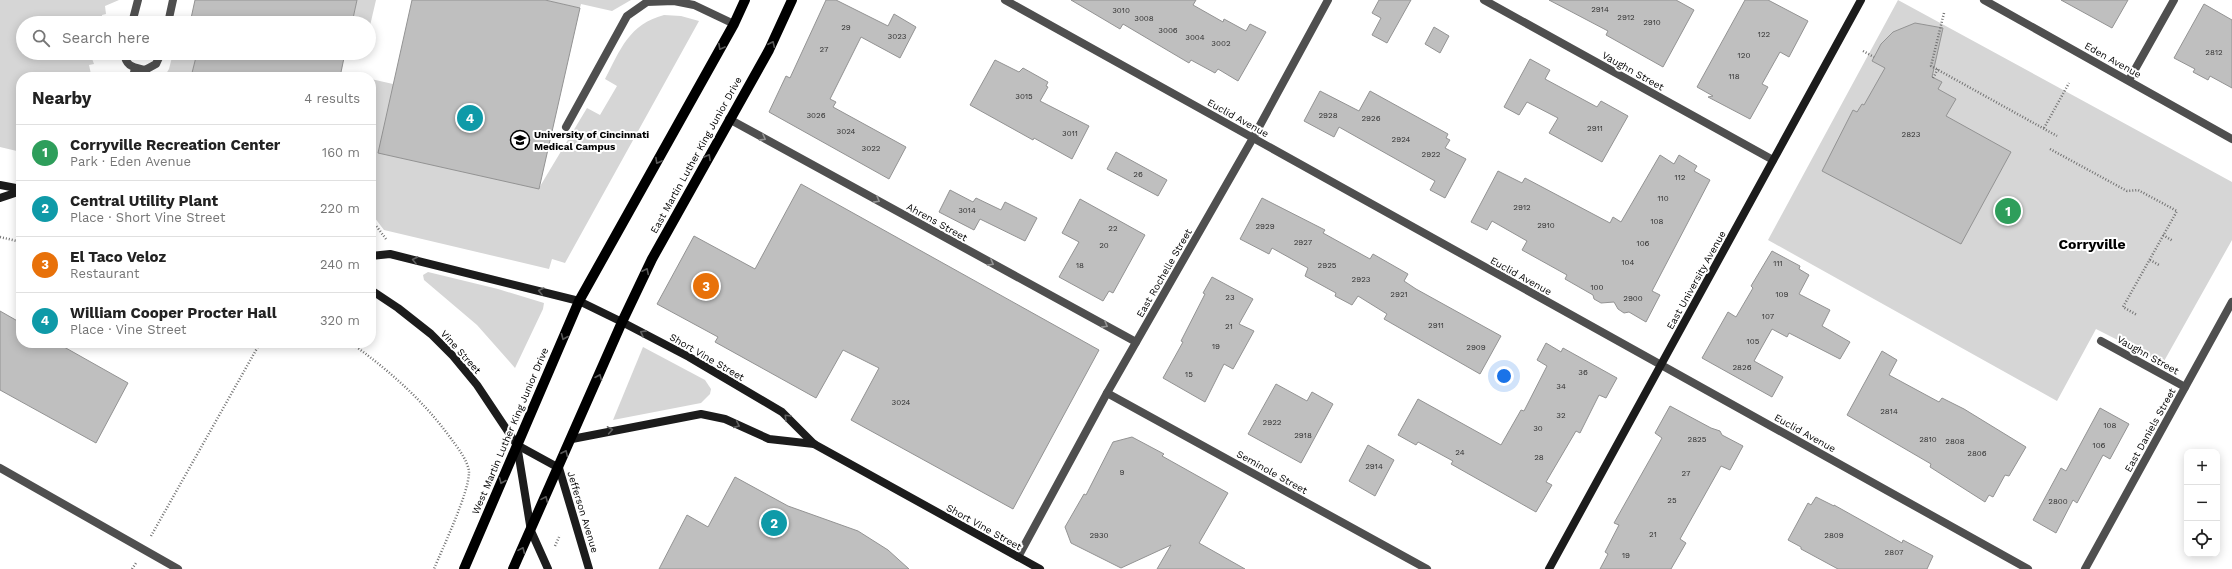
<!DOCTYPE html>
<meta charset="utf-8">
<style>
body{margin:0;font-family:"Work Sans",sans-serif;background:#f2f2f2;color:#222}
.controls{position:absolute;right:12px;bottom:12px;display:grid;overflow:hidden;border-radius:8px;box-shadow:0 2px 10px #0003}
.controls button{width:36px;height:36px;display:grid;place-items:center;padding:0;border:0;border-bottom:1px solid #e0e0e0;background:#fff;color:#222;font:20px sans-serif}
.you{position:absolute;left:1504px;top:376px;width:14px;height:14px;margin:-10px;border:3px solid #fff;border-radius:50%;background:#1a73e8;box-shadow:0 0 0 6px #1a73e833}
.badge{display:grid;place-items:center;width:26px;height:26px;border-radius:50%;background:#db2777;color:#fff;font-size:13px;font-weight:700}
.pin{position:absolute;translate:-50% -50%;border:2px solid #fff;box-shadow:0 1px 4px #0006}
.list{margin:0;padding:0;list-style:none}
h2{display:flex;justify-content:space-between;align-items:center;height:52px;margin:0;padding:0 16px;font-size:17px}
h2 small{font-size:13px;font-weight:400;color:#767676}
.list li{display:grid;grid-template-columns:26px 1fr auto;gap:12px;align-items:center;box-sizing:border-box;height:56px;padding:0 16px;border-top:1px solid #e0e0e0}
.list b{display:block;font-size:15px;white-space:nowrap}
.list p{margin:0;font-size:13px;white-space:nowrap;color:#767676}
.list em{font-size:13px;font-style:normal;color:#767676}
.icon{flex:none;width:22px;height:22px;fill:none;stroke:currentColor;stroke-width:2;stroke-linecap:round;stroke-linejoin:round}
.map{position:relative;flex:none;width:2232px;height:569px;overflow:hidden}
.search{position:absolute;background:#fff;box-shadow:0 2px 10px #0003;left:16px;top:16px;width:360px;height:44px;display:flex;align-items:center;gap:10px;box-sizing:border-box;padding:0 14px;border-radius:22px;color:#767676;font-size:15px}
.panel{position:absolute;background:#fff;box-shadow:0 2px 10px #0003;left:16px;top:72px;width:360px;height:276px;border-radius:16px}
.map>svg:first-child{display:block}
.green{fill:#d6d6d6}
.building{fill:#bfbfbf;stroke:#939393}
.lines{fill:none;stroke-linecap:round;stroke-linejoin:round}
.path{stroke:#717171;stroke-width:2.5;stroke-dasharray:1 2;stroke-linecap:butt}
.lane{stroke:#4f4f4f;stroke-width:8}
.street{stroke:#4f4f4f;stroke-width:8}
.secondary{stroke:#1c1c1c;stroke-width:8}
.primary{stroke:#000;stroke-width:10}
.oneway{stroke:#595959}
.oneway2{stroke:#959595}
.oneway3{stroke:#606060}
.labels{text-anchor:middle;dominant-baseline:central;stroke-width:4;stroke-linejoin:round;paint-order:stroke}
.number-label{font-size:8px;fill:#303030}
.street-label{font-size:10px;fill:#000;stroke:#fff}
.poi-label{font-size:10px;font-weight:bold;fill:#000;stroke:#fff;text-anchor:start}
.district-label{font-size:14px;font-weight:bold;fill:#000;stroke:#fff}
</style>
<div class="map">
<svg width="2232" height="569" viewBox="0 0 2232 569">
<rect width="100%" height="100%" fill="#fff"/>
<g class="green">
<path d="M0,0h119l-14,6 1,8 -4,1v8h-79v30l74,1 -6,2 3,8 -5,1 2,9 -4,3h-66v75l-21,-5z"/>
<path d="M357,0h19l-7,30v-7h-17z"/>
<path d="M545,0h86l-19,11 -31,-7 -1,4z"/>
<path d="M1898,0l334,182v58l-69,123 -67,-34 -39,72 -289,-161z"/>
<path d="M664,15l17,1 18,5 -134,242 -13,-4 -3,10 -165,-39 -13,-17v-134l22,5 146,104 48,-80 13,7 17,-29 -12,-7c15,-29 24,-55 59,-64z"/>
<path d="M173,53l23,4 -5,20h-27l5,-8z"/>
<path d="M428,272l70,17 46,14 -1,6 -28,59 -38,-43 -53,-45 -1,-5z"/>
<path d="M643,347l62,33 6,9 -1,5 -9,9 -88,17z"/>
</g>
<g class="building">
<path d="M195,0h162l-5,23h-162z"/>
<path d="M412,0h133l35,8 -41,181 -161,-36z"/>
<path d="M826,0h10l52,26 6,-12 22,13 -16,31 -39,-21 -31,62 6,3 -3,5 73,40 -17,32 -120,-67 17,-36 4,2z"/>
<path d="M1071,0h125l-3,5 30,17 1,-3 22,12 4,-7 16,8 -28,49 -20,-12 -3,4 -24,-13 -2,3 -66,-39 -3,5z"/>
<path d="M1379,0h32l-24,43 -15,-8 9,-17 -9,-5z"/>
<path d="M1549,0h127l18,10 -31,57 -57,-32 2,-4z"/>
<path d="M1745,0h23l40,21 -19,36 -9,-5 -18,32 6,3 -18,32 -42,-22 5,-1 -16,-9z"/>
<path d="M2061,0h67l-16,28z"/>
<path d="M2204,4l28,16v68l-22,-12 -2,4 -15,-8 2,-3 -21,-11z"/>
<path d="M1915,23l28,5 -11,49 10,5 -4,7 18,10 -10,17 65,36 -50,92 -139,-73 31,-61 4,2 5,-8 2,1 21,-37 -13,-7 9,-17 12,-12z"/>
<path d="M1434,27l15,9 -9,17 -15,-9z"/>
<path d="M197,53h148l-5,24h-149z"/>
<path d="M1530,59l20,11 -5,9 52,28 4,-6 27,15 -26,46 -53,-29 9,-15 -31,-16 -8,13 -15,-8z"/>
<path d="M995,60l24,12 4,-4 25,14 -2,4 2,1 -8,14 49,25 -17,33 -38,-21 -1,2 -63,-35z"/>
<path d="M1320,91l39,20 11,-20 78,43 -2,4 4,2 -5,8 21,11 -21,39 -15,-8 5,-9 -96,-54 -5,10 -30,-16z"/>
<path d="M1116,152l51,28 -9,16 -51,-27z"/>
<path d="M1660,155l14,9 5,-9 18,11 -3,5 16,9 -58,111 8,4 -14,27 -17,-10 -5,1 -6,-4 -4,-7 -13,1 -7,-4 -1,-4 -28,-16 2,-4 -45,-25 5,-9 -35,-20 -5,9 -16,-8 27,-51 24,12 3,-5 85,45 3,-6 8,5z"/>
<path d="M801,184l298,166 -86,159 -162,-89 28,-52 -36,-18 -27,48 -101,-56 3,-5 -61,-33 37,-68 61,33z"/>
<path d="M950,190l23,12 3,-4 25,12 4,-8 32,16 -12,23 -45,-22 -6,11 -35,-18z"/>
<path d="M1262,198l63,32 -2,3 47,26 3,-5 35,20 -4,7 12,8 85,47 -21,38 -96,-55 3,-5 -29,-18 -6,9 -17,-9 1,-3 -31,-17 3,-8 -36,-20 -3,6 -29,-15z"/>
<path d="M1080,199l65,36 -32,58 -4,-2 -6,10 -44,-24 20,-35 -17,-9z"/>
<path d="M1772,251l28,15 -1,3 10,6 -10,19 31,16 -8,16 28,16 -10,17 -51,-26 -2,4 -15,-8 -18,32 29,16 -11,20 -70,-39 26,-46 8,5 17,-29 -2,-2z"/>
<path d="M1212,277l41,22 -14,25 15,7 -21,38 -9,-5 -19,38 -42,-24 20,-36 -2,-1 24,-47 -2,-1z"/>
<path d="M0,311l21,12v20h36l71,40 -32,60 -96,-53z"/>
<path d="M1546,343l15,9 2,-4 54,30 -11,20 -7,-3 -19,38 -4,-2 -30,51 6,3 -16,27 -85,-48 2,-3 -35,-19 -2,3 -18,-10 20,-36 83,46 20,-35 3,1 23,-45 -10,-6z"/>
<path d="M1882,351l15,9 -8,15 50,27 3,-4 22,11 62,38 -17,29 -4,-1 -12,22 -4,-2 -4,7 -55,-35 1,-3 -84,-49z"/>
<path d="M1276,384l31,17 5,-9 21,12 -32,59 -53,-29z"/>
<path d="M1670,406l41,22 9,3 2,4 21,11 -13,24 -9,-4 -41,73 6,4 -15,26h-71l8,-15 -3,-2 14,-27 -5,-2 48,-85 -7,-5z"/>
<path d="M2100,408l29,16 -19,35 -7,-4 -26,48 -4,-3 -17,33 -23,-13 28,-52 5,3z"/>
<path d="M1132,437l32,17 -2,2 66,37 -29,50 46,26h-88l14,-24 -50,23 -50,-25 -6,-16 19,-33 2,1 27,-53z"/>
<path d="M1368,445l26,15 -19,36 -26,-15z"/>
<path d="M735,477l53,29 70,25 30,19 21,19h-250l28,-54 21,12z"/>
<path d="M1816,497l18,9v-1l68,38 1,-3 30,16 -6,13h-89l-37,-20v-2l-13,-7 20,-37 3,2z"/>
</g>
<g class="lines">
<g class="path">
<path d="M1944,13l-13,53 126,70"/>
<path d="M1863,51l11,6"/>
<path d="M1933,78l5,-9"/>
<path d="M2044,128l25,-45"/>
<path d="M2050,149l77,42 11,-1 39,21 -54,96 14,8"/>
<path d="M371,219l15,20"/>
<path d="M2163,235l10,6"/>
<path d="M0,237l21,5"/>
<path d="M2150,260l9,5"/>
<path d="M351,343c39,28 73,58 101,97 6,8 16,21 17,32 0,21 -26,75 -35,97"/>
<path d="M151,536l109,-193"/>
<path d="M555,546l5,-11"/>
<path d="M132,569l4,-6"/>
</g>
<g class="lane">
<path d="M132,23l6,-23"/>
<path d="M168,23l5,-23"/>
<path d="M124,53c2,14 9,14 21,17l11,-6 5,-11"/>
<path d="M133,77l2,-9"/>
<path d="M566,127l61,-111 20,-14 27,-1 20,4 40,19"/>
<path d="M2101,341l84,46"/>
<path d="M0,468l178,101"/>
</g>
<g class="street">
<path d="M1005,0l1023,569"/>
<path d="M1484,0l289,160"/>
<path d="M1984,0l248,139"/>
<path d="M2129,80l45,-80"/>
<path d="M729,119l407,223"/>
<path d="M1107,393l320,176"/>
<path d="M1018,557l89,-164 146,-255 75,-138"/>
<path d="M2085,569l147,-267"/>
</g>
<g class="secondary">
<path d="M0,185l21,4"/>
<path d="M0,198l21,-7"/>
<path d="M371,256l19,-2 189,47 43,21 67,35 93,55 32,32 226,125"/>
<path d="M371,290l27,18 33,26 22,22 24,29 40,60 14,86 17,38"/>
<path d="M572,439l129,-25 24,5 44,20 45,5"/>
<path d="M517,445l42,23 30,101"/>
<path d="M1549,569l312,-569"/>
</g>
<g class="primary">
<path d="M464,569l115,-268 155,-277 11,-24"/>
<path d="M513,569l109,-247 30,-63 117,-209 23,-50"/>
</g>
</g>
<defs><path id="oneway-chevron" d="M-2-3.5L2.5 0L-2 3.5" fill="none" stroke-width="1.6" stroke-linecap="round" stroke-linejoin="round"/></defs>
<g class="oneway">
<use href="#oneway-chevron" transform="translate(772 44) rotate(-65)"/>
<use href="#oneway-chevron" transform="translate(721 47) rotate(119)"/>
<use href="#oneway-chevron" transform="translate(708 157) rotate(-61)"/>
<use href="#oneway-chevron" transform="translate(658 161) rotate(119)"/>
<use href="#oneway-chevron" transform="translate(646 271) rotate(-64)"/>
<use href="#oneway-chevron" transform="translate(564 337) rotate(113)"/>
<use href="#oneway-chevron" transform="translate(599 377) rotate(-67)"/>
<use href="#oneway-chevron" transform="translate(565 453) rotate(-65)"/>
<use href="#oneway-chevron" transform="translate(502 481) rotate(113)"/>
<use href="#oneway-chevron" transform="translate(545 499) rotate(-66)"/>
<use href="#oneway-chevron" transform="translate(522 550) rotate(-66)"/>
</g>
<g class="oneway2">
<use href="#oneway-chevron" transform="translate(763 138) rotate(29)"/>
<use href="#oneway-chevron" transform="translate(877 200) rotate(29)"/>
<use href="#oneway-chevron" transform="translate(991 263) rotate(29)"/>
<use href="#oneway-chevron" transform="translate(1105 325) rotate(29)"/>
</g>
<g class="oneway3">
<use href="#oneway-chevron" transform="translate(415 260) rotate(-166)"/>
<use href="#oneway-chevron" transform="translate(541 291) rotate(-166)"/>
<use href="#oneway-chevron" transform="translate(643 333) rotate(-152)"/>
<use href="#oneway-chevron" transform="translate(787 417) rotate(-135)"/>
<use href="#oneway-chevron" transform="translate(737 425) rotate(24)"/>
<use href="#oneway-chevron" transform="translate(610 430) rotate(-10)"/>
</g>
<defs>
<symbol id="university-ring" viewBox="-11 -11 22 22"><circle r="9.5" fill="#fff" stroke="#000" stroke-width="1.5"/><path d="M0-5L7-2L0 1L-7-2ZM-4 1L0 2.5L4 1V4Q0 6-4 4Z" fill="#000"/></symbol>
</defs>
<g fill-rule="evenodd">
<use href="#university-ring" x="509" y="129" width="22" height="22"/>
</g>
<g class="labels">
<g class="number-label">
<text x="1600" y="9">2914</text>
<text x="1121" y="10">3010</text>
<text x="1626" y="17">2912</text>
<text x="1144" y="18">3008</text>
<text x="1652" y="22">2910</text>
<text x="846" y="27">29</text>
<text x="1168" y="30">3006</text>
<text x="1764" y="34">122</text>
<text x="897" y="36">3023</text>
<text x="1195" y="37">3004</text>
<text x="1221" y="43">3002</text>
<text x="824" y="49">27</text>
<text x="2214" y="52">2812</text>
<text x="1744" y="55">120</text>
<text x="1734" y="76">118</text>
<text x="1024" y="96">3015</text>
<text x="816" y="115">3026</text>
<text x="1328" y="115">2928</text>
<text x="1371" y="118">2926</text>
<text x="1595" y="128">2911</text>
<text x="846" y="131">3024</text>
<text x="1070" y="133">3011</text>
<text x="1911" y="134">2823</text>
<text x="1401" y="139">2924</text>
<text x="871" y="148">3022</text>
<text x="1431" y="154">2922</text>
<text x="1138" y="174">26</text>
<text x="1680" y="177">112</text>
<text x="1663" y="198">110</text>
<text x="1522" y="207">2912</text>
<text x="967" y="210">3014</text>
<text x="1657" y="221">108</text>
<text x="1546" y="225">2910</text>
<text x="1265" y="226">2929</text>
<text x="1113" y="228">22</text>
<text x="1303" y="242">2927</text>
<text x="1643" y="243">106</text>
<text x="1104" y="245">20</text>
<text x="1628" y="262">104</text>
<text x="1778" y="263">111</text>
<text x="1080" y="265">18</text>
<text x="1327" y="265">2925</text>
<text x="1361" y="279">2923</text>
<text x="1597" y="287">100</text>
<text x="1399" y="294">2921</text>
<text x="1782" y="294">109</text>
<text x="1230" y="297">23</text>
<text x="1633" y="298">2900</text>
<text x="1768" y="316">107</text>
<text x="1436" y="325">2911</text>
<text x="1229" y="326">21</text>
<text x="1753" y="341">105</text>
<text x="1216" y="346">19</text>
<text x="1476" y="347">2909</text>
<text x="1742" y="367">2826</text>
<text x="1583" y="372">36</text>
<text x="1189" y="374">15</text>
<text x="1561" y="386">34</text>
<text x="901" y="402">3024</text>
<text x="1889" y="411">2814</text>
<text x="1561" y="415">32</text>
<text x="1272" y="422">2922</text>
<text x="2110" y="425">108</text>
<text x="1538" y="428">30</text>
<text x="1303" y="435">2918</text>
<text x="1697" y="439">2825</text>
<text x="1928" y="439">2810</text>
<text x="1955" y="441">2808</text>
<text x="2099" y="445">106</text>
<text x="1460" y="452">24</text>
<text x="1977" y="453">2806</text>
<text x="1539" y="457">28</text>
<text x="1374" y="466">2914</text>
<text x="1122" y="472">9</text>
<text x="1686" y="473">27</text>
<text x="1672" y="500">25</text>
<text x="2058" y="501">2800</text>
<text x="1653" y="534">21</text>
<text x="1099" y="535">2930</text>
<text x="1834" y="535">2809</text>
<text x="1894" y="552">2807</text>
<text x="1626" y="555">19</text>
</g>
<g class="street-label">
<text transform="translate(2113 60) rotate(29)">Eden Avenue</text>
<text transform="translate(1633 71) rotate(29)">Vaughn Street</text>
<text transform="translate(1238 118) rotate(29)">Euclid Avenue</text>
<text transform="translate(696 155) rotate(-61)">East Martin Luther King Junior Drive</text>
<text transform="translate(937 222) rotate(29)">Ahrens Street</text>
<text transform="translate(1164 273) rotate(-60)">East Rochelle Street</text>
<text transform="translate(1521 276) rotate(29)">Euclid Avenue</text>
<text transform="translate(1696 280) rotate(-61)">East University Avenue</text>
<text transform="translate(461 352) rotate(48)">Vine Street</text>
<text transform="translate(2148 355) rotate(29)">Vaughn Street</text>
<text transform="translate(707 357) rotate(30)">Short Vine Street</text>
<text transform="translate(2150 430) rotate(-61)">East Daniels Street</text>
<text transform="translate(510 431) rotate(-67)">West Martin Luther King Junior Drive</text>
<text transform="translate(1805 433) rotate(29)">Euclid Avenue</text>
<text transform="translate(1272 472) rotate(29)">Seminole Street</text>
<text transform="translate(583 512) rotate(73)">Jefferson Avenue</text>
<text transform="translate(984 527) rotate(29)">Short Vine Street</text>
</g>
<g class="poi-label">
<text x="534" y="134">University of Cincinnati<tspan x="534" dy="12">Medical Campus</tspan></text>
</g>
<g class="district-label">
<text x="2092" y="244">Corryville</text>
</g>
</g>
</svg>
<div class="controls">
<button>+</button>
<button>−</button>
<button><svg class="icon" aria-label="locate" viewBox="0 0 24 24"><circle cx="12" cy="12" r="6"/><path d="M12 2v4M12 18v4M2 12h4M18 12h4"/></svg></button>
</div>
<div class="you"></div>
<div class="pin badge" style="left:2008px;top:211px;background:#2e9e5b">1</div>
<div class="pin badge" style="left:774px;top:523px;background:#0f9aa8">2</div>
<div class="pin badge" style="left:706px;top:286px;background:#e8710a">3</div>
<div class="pin badge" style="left:470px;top:118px;background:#0f9aa8">4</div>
<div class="search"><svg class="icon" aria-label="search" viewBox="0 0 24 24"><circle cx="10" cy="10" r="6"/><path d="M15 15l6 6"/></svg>Search here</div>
<section class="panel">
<h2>Nearby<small>4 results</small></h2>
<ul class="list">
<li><span class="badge" style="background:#2e9e5b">1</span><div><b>Corryville Recreation Center</b><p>Park · Eden Avenue</p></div><em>160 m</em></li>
<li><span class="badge" style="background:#0f9aa8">2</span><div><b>Central Utility Plant</b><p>Place · Short Vine Street</p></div><em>220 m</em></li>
<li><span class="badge" style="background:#e8710a">3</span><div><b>El Taco Veloz</b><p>Restaurant</p></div><em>240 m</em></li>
<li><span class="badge" style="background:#0f9aa8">4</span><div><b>William Cooper Procter Hall</b><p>Place · Vine Street</p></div><em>320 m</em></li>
</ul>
</section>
</div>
